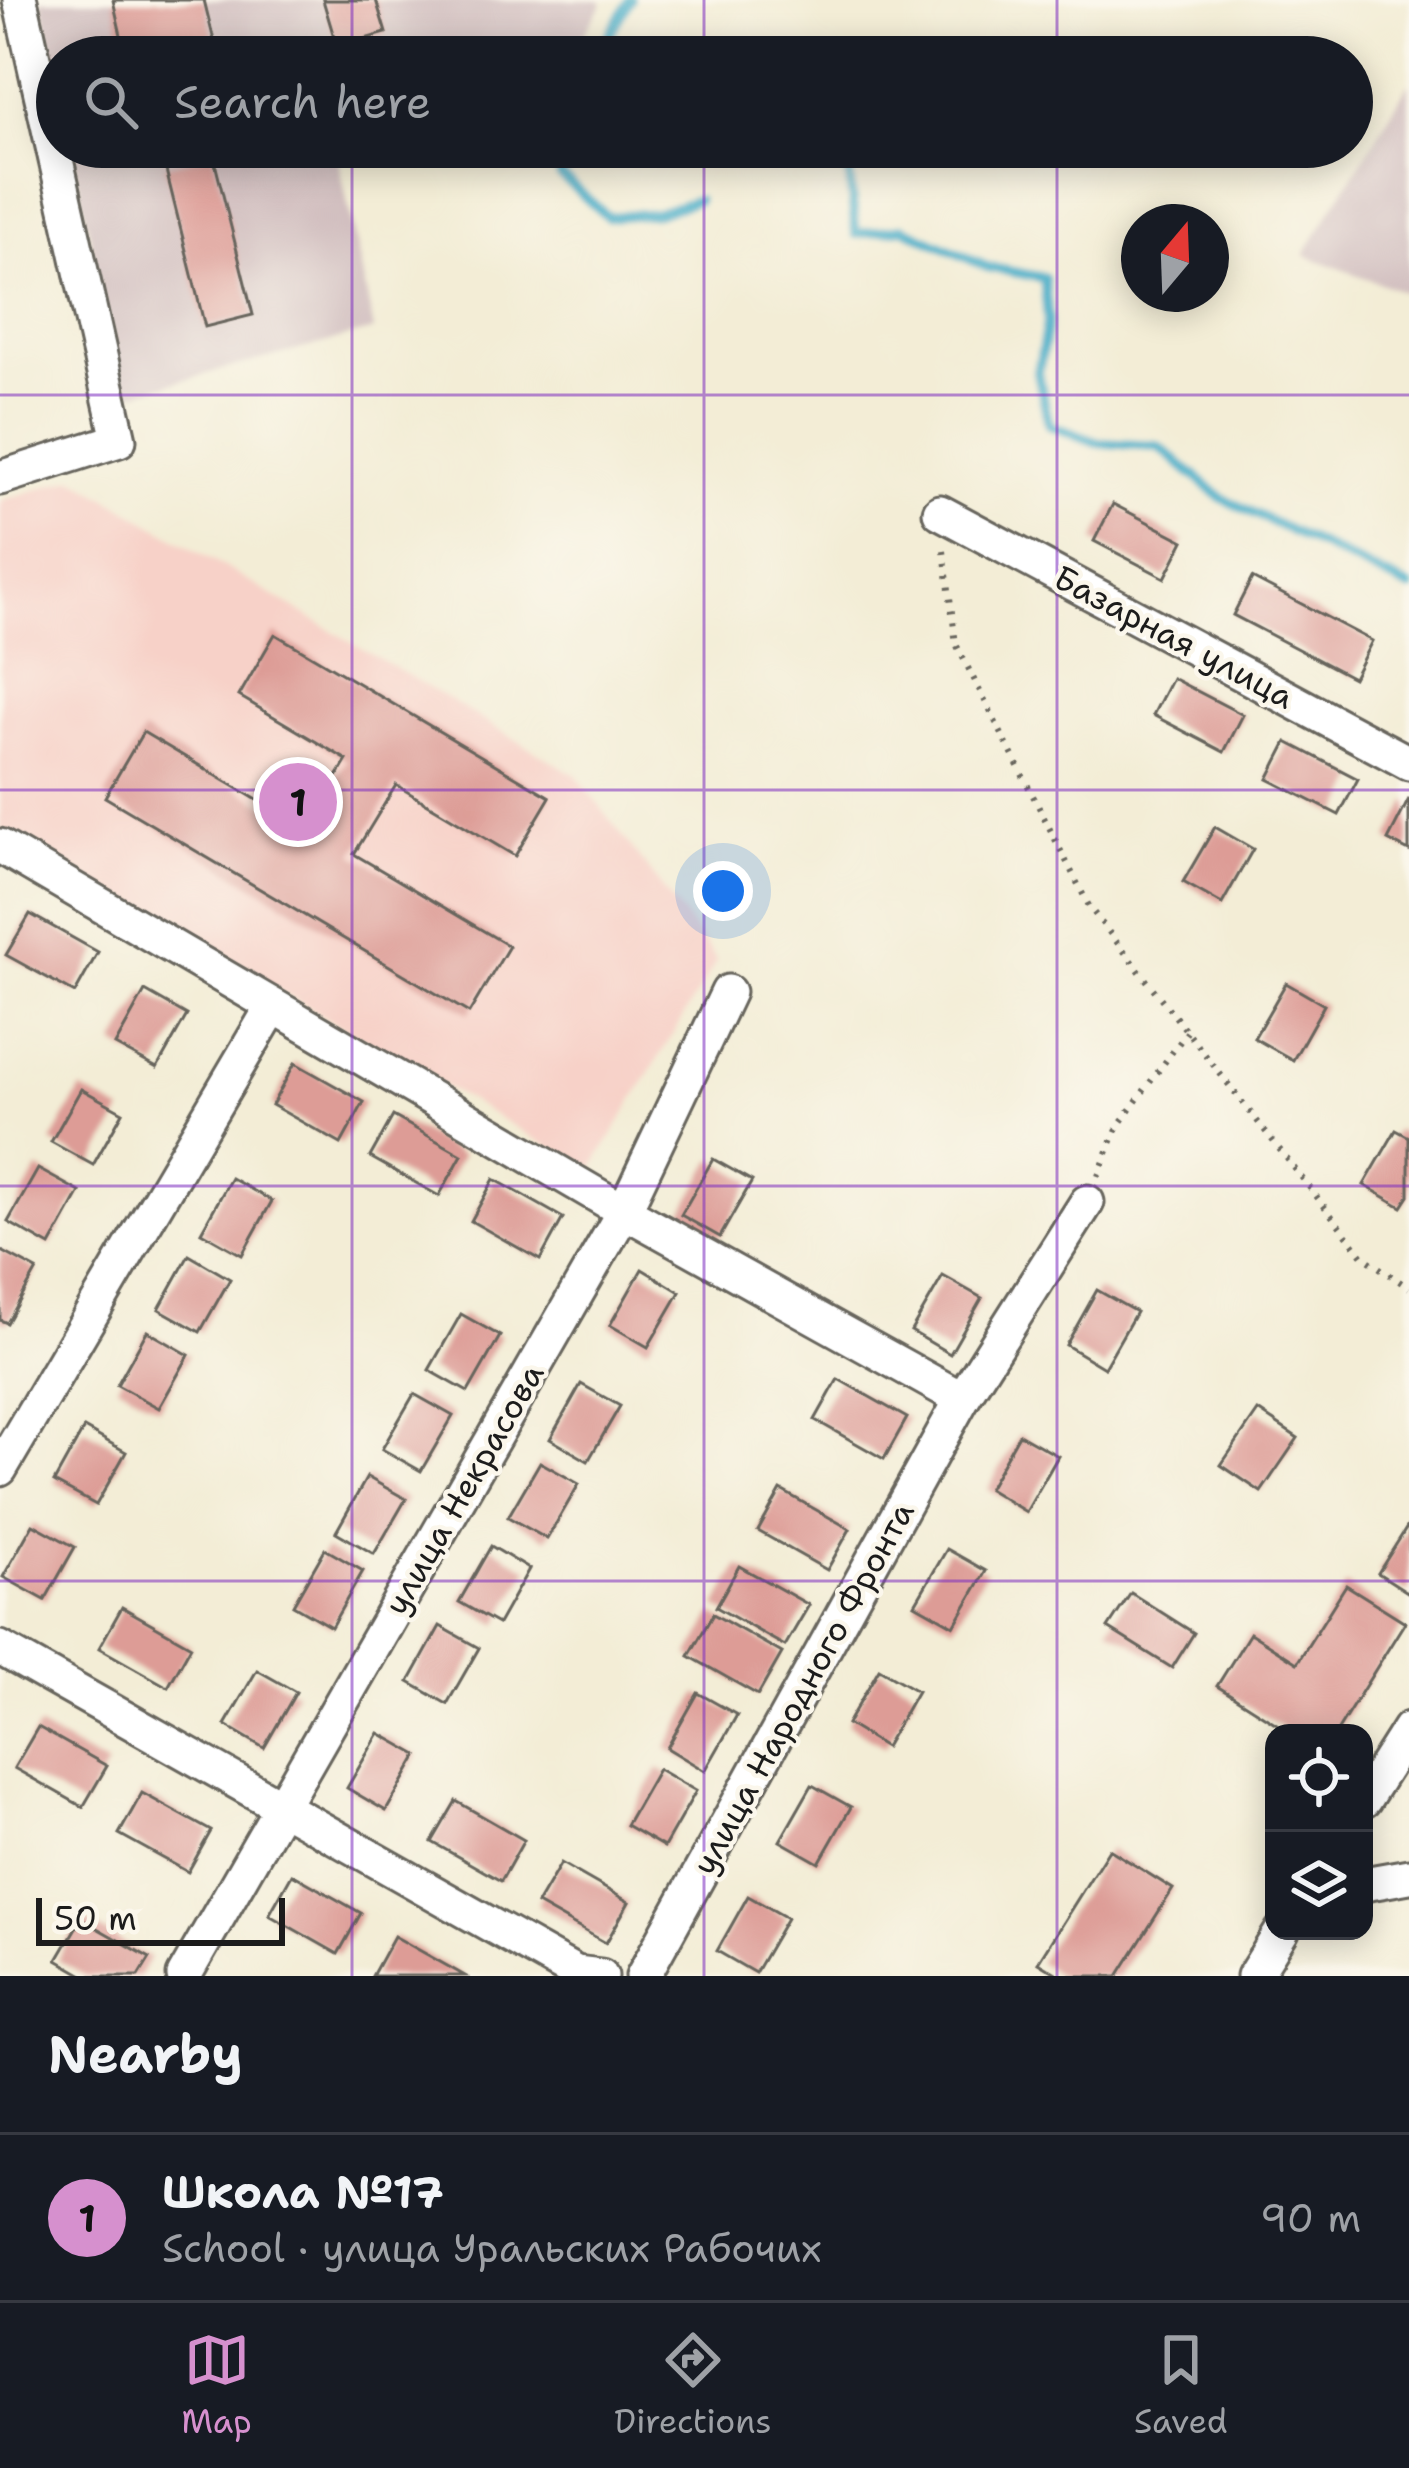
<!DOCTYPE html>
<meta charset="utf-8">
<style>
body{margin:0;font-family:"Shantell Sans",sans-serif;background:#242831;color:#f1f3f6}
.controls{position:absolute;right:36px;bottom:36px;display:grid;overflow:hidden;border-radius:24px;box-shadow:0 6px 30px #0003}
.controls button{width:108px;height:108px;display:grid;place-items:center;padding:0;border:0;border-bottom:3px solid #363941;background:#171b24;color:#f1f3f6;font:60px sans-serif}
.compass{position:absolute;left:1121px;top:204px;width:108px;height:108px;border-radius:50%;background:#171b24;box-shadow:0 6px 30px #0003;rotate:19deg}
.scale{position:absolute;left:36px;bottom:30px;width:249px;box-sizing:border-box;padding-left:12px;border:6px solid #1c1c1c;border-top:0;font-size:33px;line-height:42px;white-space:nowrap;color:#1c1c1c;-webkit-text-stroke:9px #fbf7ec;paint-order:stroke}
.you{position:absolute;left:723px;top:891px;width:42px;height:42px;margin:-30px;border:9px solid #fff;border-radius:50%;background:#1a73e8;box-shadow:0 0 0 18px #1a73e833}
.badge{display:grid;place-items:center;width:78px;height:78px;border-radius:50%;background:#d690ce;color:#111;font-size:39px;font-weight:700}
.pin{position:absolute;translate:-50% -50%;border:6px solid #fff;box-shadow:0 3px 12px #0006}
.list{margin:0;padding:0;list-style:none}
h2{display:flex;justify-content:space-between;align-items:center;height:156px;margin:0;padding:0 48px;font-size:51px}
h2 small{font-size:39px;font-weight:400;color:#9ea1a6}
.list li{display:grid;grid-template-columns:78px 1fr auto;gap:36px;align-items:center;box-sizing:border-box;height:168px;padding:0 48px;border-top:3px solid #363941}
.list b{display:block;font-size:45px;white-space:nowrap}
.list p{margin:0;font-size:39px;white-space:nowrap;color:#9ea1a6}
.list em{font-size:39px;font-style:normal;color:#9ea1a6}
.icon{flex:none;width:66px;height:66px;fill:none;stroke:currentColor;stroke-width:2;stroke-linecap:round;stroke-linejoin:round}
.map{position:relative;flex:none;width:1409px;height:1976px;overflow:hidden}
.search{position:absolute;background:#171b24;box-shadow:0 6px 30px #0003;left:36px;right:36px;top:36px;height:132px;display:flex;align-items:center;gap:30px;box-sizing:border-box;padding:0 42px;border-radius:66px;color:#9ea1a6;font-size:45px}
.sheet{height:324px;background:#171b24}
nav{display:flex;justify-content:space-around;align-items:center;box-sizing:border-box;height:168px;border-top:3px solid #363941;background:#171b24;font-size:33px;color:#9ea1a6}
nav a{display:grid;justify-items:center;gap:6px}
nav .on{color:#d690ce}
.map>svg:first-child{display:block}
.built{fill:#f7d1c8}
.industrial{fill:#d2bfc0}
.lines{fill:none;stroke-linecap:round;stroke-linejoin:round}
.stream{stroke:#48adc7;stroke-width:10}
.building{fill:#dd9c96}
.minor-casing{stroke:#67655d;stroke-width:39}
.path{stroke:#67655d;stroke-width:6;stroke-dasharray:3 9;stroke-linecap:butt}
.minor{stroke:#fff;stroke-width:33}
.grid{fill:none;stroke:#7b2cbf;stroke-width:3;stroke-opacity:0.55}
.labels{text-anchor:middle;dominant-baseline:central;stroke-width:9;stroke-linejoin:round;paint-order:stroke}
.street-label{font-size:33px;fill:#1c1c1c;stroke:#fbf7ec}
</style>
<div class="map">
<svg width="1409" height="1976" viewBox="0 0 1409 1976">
<rect width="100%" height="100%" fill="#fbf7ec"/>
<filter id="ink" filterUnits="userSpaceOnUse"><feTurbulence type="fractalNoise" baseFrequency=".00833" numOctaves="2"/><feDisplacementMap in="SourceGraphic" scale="24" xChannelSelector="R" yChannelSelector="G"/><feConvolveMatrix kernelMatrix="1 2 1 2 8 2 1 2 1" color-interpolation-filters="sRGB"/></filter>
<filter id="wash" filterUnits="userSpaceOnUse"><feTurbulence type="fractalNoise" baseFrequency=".004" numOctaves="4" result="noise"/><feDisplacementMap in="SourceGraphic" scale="48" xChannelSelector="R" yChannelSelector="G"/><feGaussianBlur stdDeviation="2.7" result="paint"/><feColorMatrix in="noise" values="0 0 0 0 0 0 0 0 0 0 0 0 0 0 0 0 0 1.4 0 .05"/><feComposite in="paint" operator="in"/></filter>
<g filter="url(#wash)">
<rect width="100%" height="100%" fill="#f3edd6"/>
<path class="built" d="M74,478l502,297 141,185 -126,211 -591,-342v-328z"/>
<g class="industrial">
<path d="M41,0h560l1,5 -32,52h-513v21z"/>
<path d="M1409,83v211l-105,-39z"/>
<path d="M71,147h265l38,183 -251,66z"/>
</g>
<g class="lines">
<g class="stream">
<path d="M597,57l33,-57"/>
<path d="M562,147l-2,28 48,42 49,-4 40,-13"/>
<path d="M848,163l8,71 47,-6 84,39 57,11 4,41 -10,53 11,53 50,18 59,3 64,52 187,90"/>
</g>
</g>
<g id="blocks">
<g class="building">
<path d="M113,0h91l14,57h-92z"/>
<path d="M323,0h53l10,33 -49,14z"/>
<path d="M213,155l40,160 -48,12 -40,-161z"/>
<path d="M1113,504l71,37 -19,37 -71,-37z"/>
<path d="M1252,578l120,63 -19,37 -120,-63z"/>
<path d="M275,634l275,163 -35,59 -119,-71 -42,69 155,92 -40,67 -364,-216 38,-65 163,97 41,-69 -108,-64z"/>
<path d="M1172,678l71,37 -19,37 -71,-37z"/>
<path d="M1287,742l71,37 -19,36 -71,-36z"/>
<path d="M1409,799v52l-21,-11z"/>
<path d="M1215,827l38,22 -31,55 -39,-22z"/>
<path d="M30,914l68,38 -23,41 -69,-38z"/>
<path d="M1286,983l38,22 -31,55 -39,-22z"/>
<path d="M145,991l42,24 -30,53 -42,-23z"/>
<path d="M295,1063l69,39 -23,42 -69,-39z"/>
<path d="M81,1089l42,23 -30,53 -42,-23z"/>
<path d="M393,1116l69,39 -23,41 -69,-39z"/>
<path d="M1396,1130l13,7v59l-7,11 -38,-22z"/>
<path d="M713,1159l39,22 -32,56 -39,-22z"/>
<path d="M38,1169l42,23 -30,54 -42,-24z"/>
<path d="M231,1178l41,23 -30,54 -41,-23z"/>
<path d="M494,1179l69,39 -23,42 -69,-39z"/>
<path d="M0,1250l37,20 -30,53 -7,-3z"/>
<path d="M189,1255l41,24 -30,53 -41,-23z"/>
<path d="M642,1269l38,23 -32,55 -38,-22z"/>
<path d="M943,1276l39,22 -32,56 -39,-23z"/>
<path d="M1097,1290l39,22 -32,56 -38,-23z"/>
<path d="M461,1314l39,22 -32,56 -39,-22z"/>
<path d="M147,1331l42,24 -30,53 -42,-23z"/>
<path d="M838,1379l69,39 -23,41 -69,-39z"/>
<path d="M581,1384l39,22 -32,55 -38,-22z"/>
<path d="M414,1394l39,22 -32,55 -39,-22z"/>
<path d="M1258,1411l40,27 -37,54 -40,-27z"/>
<path d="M84,1428l42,24 -30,53 -42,-23z"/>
<path d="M1019,1434l39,22 -32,56 -38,-23z"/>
<path d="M540,1462l39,22 -32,55 -39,-22z"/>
<path d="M367,1477l39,22 -32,55 -38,-22z"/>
<path d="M781,1490l69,39 -23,41 -69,-39z"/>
<path d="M33,1524l42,23 -30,53 -42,-23z"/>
<path d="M1409,1524v69l-31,-20z"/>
<path d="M491,1546l38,23 -31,55 -39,-22z"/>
<path d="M325,1549l38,22 -32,56 -38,-22z"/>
<path d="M947,1549l39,22 -32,55 -39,-22z"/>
<path d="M739,1566l70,39 -24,41 -69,-39z"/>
<path d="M1346,1585l59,37 -69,111h-45l-74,-47 33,-53 47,30z"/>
<path d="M1131,1593l63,40 -22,35 -64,-40z"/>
<path d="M122,1607l69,39 -23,41 -69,-39z"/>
<path d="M713,1614l69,39 -24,42 -69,-39z"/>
<path d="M440,1626l39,22 -32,56 -38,-22z"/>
<path d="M879,1669l38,22 -32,56 -38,-23z"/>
<path d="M257,1670l39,22 -32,56 -39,-23z"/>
<path d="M698,1693l39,22 -32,56 -38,-23z"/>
<path d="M38,1727l69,39 -24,41 -69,-39z"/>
<path d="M379,1733l39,22 -32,56 -39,-23z"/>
<path d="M658,1769l38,22 -32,56 -38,-22z"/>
<path d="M812,1785l39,22 -32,56 -39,-22z"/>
<path d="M142,1793l69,38 -23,41 -69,-38z"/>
<path d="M456,1801l68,39 -23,41 -69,-39z"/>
<path d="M1109,1849l64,40 -55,87h-57l-23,-14z"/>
<path d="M561,1863l68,39 -23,41 -69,-39z"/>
<path d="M292,1874l69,39 -23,41 -69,-39z"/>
<path d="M748,1896l39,22 -32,55 -38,-22z"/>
<path d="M81,1919l69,39 -11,18h-54l-28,-16z"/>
<path d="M394,1936l71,40h-93z"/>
</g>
</g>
</g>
<g filter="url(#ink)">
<use href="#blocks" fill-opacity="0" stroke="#67655d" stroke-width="3"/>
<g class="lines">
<defs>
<g id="minor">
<path d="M0,478l119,-38 -99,-440"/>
<path d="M940,512l469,251"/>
<path d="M0,846l624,365 338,188"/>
<path d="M0,1469l273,-463"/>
<path d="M0,1648l576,325 25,3"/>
<path d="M1364,1800l45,-71"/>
<path d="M1364,1884l45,-8"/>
<path d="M184,1976l440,-765 104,-219"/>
<path d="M643,1976l319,-577 125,-197"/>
<path d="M1254,1976l28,-45"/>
</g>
</defs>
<use href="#minor" class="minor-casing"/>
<g class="path">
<path d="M944,551l12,93 134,264 274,349 45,31"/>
<path d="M1098,1176l20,-50 69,-94"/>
</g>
<use href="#minor" class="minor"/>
</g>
</g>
<path class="grid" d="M352,0v57M704,0v57M1057,0v57M352,147v1829M704,147v1829M1057,147v1829M0,395h1409M0,790h1409M0,1186h1409M0,1581h1409"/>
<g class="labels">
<g class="street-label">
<text transform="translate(1174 637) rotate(28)">Базарная улица</text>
<text transform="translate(464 1489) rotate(-60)">улица Некрасова</text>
<text transform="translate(803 1688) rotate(-61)">улица Народного Фронта</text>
</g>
</g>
</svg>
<div class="controls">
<button><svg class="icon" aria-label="locate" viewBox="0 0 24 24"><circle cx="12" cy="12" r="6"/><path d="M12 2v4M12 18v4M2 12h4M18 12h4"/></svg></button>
<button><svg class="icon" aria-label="layers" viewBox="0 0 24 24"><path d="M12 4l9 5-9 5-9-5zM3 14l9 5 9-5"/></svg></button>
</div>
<svg class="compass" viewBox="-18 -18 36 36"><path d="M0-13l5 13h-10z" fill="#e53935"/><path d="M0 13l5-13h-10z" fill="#9ea1a6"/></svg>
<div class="scale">50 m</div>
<div class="you"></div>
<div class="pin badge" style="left:298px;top:802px">1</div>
<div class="search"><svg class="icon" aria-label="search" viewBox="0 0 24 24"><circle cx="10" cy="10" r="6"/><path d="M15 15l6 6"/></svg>Search here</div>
</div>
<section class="sheet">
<h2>Nearby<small></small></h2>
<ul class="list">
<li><span class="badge">1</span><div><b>Школа №17</b><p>School · улица Уральских Рабочих</p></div><em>90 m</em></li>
</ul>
</section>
<nav>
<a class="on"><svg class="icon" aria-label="map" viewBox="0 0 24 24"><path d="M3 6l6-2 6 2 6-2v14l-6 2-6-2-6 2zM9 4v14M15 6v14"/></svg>Map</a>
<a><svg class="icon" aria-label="directions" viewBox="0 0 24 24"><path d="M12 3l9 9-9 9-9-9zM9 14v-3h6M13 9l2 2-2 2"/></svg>Directions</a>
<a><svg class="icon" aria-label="saved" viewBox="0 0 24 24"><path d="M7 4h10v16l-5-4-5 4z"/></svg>Saved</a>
</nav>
